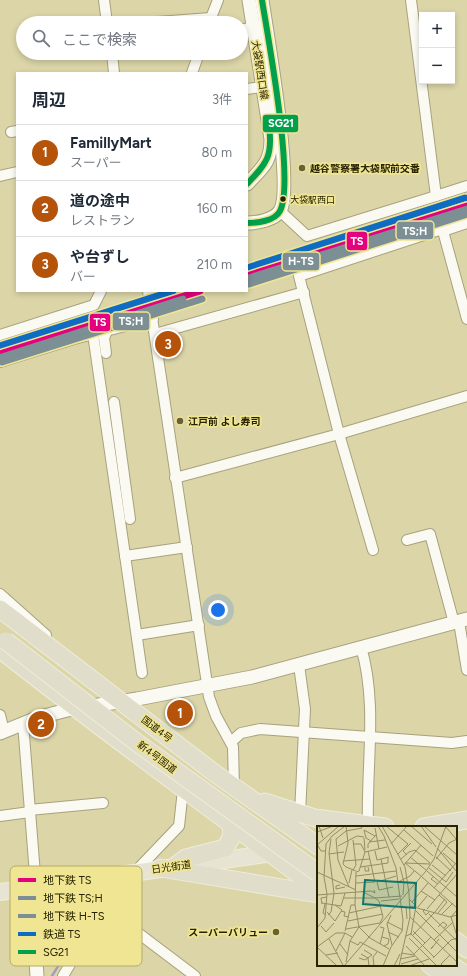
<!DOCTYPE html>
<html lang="ja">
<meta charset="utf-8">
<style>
body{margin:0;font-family:Figtree,"Noto Sans JP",sans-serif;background:#f2f2f3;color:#1f2937}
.controls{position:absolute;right:12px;top:12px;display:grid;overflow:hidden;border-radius:0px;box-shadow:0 2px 6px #0003}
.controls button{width:36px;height:36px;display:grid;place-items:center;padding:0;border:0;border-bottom:1px solid #e0e1e3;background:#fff;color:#1f2937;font:20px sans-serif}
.you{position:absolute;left:218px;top:610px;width:14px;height:14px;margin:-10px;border:3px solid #fff;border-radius:50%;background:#1a73e8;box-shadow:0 0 0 6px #1a73e833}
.badge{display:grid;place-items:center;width:26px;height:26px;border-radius:50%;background:#b45309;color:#fff;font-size:13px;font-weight:700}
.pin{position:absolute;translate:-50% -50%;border:2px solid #fff;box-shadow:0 1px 4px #0006}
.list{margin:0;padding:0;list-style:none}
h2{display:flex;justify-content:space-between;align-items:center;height:52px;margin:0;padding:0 16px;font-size:17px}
h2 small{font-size:13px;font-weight:400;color:#747a83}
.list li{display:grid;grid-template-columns:26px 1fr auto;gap:12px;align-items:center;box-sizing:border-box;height:56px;padding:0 16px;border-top:1px solid #e0e1e3}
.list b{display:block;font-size:15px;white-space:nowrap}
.list p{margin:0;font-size:13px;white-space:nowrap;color:#747a83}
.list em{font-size:13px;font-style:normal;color:#747a83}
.icon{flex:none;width:22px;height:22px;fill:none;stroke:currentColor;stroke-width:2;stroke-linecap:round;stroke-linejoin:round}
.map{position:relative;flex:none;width:467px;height:976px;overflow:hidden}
.search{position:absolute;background:#fff;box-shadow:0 2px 6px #0003;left:16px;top:16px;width:232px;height:44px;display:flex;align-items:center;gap:10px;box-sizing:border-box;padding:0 14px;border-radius:22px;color:#747a83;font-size:15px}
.panel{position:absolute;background:#fff;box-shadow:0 2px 6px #0003;left:16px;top:72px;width:232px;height:220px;border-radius:0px}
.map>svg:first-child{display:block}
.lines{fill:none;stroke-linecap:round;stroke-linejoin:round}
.stream{stroke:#a0a0bc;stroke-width:2.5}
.minor-casing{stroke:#a7a27e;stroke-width:12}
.tertiary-casing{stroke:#a7a27e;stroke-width:15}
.primary-casing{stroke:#efecd8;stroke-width:18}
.trunk-casing{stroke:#efecd8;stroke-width:19}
.minor{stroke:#faf9f2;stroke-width:10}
.tertiary{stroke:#faf9f2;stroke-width:13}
.primary{stroke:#e7e4d4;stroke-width:16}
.trunk{stroke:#e0decb;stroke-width:17}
.trunk-bridge-casing{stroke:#efecd8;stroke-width:19;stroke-linecap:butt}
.trunk-bridge{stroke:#e0decb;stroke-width:17}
.bus-1-casing{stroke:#f0e593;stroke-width:9}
.bus-1{stroke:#029f4d;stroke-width:6}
.rail-1-casing{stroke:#f0e593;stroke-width:10}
.rail-1{stroke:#0f6cc3;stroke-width:7}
.metro-1-casing{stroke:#f0e593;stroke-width:10}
.metro-2-casing{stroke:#f0e593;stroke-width:10}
.metro-3-casing{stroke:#f0e593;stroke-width:10}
.metro-1{stroke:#e5007d;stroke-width:7}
.metro-2{stroke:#7c8f94;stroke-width:7}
.metro-3{stroke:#7c8f94;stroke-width:7}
.poi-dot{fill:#66613b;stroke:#f0e593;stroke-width:1.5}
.bus-dot{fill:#272301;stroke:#f0e593;stroke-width:1.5}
.labels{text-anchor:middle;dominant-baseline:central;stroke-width:3.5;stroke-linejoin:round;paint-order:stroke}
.bus-label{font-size:9px;fill:#272301;stroke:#f0e593;text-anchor:start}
.street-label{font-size:10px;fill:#272301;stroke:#f0e593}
.poi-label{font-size:10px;font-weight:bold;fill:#272301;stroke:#f0e593;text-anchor:start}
.inset-road{fill:none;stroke:#938e65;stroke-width:1}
.view{fill:#0f766e;fill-opacity:0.15;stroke:#0f766e;stroke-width:2}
.inset-edge{fill:none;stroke:#272301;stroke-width:2}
.key{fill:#f0e593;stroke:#b4ab67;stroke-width:1}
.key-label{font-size:11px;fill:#272301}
.line-badge{stroke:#f0e593;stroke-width:1.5}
.badge-label{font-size:11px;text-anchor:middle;font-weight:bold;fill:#fff}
</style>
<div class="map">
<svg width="467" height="976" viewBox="0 0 467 976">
<rect width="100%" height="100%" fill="#dbd5a8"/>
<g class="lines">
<path class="stream" d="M52,976l28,-45 34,-44"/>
<defs>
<g id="minor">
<path d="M104,0l3,23"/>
<path d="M411,0l25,196 31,-10"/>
<path d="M144,23l67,-5"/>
<path d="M209,23l9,-23"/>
<path d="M112,53l2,20"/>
<path d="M192,73l7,-20"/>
<path d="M247,89l15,-2"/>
<path d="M11,132l6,-1"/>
<path d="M0,176l17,-4"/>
<path d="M280,211l27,25 129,-40"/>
<path d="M443,231l24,-8"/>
<path d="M148,291l61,406 7,19 17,31 1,40"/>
<path d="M93,334l49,339"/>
<path d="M155,334l149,-42"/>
<path d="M0,335l94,-30 7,-14"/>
<path d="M106,353l-2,-15 3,-7"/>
<path d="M0,362l74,-23 79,-20"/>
<path d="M114,402l16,117"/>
<path d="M175,478l164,-44 128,-38"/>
<path d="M407,540l23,-6 24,89"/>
<path d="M373,550l-34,-116 -40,-158 140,-46 4,1 24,88"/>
<path d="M125,556l62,-9"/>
<path d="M0,594l46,41"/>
<path d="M459,622l8,48"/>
<path d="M137,635l62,-10"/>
<path d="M361,647c17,57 5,119 7,178"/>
<path d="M299,665l6,44 -5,105"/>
<path d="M0,715l4,16"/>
<path d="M23,723l13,164"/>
<path d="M231,742l10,-9 19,-4 192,14 15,-2"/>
<path d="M29,810l74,-7"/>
<path d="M0,816l30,-4"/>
<path d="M109,911l86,65"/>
<path d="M63,976l24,-40 22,-25 26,-39 44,-46 4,-36"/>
</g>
<g id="tertiary">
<path d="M241,31l21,-3"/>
<path d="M247,184c15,-16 24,-21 24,-45l-22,-139"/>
<path d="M247,223c10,0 27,-3 33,-12 14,-22 -13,-177 -18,-211"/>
<path d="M0,733l37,-15 30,-8 70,-11 115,-22 215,-58"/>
<path d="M31,888l6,88"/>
</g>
<path id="primary" d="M0,892l272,-39"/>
<g id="trunk">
<path d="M0,609l213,163 105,74"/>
<path d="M0,649c104,83 212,160 318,240"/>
<path d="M265,802l50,16 70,9"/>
<path d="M424,827l43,-7"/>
<path d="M175,866l11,-8 39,-10 6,-10 1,-13"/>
<path d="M161,868l157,26"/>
<path d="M456,941l11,8"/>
<path d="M430,965l16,11"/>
<path d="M451,965l16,11"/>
</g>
</defs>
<use href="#minor" class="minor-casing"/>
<use href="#tertiary" class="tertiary-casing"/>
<use href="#primary" class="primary-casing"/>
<use href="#trunk" class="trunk-casing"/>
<use href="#minor" class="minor"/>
<use href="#tertiary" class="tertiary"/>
<use href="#primary" class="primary"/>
<use href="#trunk" class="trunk"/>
<defs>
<path id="trunk-bridge" d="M6,641l130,101 182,131"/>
</defs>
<use href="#trunk-bridge" class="trunk-bridge-casing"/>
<use href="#trunk-bridge" class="trunk-bridge"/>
<defs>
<g id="bus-1">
<path d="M247,184c20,-21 26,-28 22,-58"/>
<path d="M247,223c10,0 28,-2 33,-12 15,-30 -12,-173 -18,-211"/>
</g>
</defs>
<use href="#bus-1" class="bus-1-casing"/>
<use href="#bus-1" class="bus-1"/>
<defs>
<g id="rail-1">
<path d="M247,268l218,-70"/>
<path d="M0,346l173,-55"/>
</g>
</defs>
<use href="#rail-1" class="rail-1-casing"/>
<use href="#rail-1" class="rail-1"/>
<defs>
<g id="metro-1">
<path d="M247,276l220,-70"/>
<path d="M0,354l200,-63"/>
</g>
<g id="metro-2">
<path d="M249,284l218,-70"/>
<path d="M2,362l200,-63"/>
</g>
<g id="metro-3">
<path d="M249,278l218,-69"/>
<path d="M2,357l181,-58"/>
</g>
</defs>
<use href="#metro-1" class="metro-1-casing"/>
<use href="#metro-2" class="metro-2-casing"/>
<use href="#metro-3" class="metro-3-casing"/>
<use href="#metro-1" class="metro-1"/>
<use href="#metro-2" class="metro-2"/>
<use href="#metro-3" class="metro-3"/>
</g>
<g class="poi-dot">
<circle cx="302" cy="168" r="4"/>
<circle cx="180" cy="421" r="4"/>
<circle cx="276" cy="932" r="4"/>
</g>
<circle class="bus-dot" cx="283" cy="199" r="3.5"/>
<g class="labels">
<g class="bus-label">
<text x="290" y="199">大袋駅西口</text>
</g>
<g class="street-label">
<text transform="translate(260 70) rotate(81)">大袋駅西口線</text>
<text transform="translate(157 729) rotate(37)">国道4号</text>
<text transform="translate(157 757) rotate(37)">新4号国道</text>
<text transform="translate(171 867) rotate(-8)">日光街道</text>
</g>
<g class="poi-label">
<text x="310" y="168">越谷警察署大袋駅前交番</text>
<text x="188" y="421">江戸前 よし寿司</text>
<text x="268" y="932" text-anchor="end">スーパーバリュー</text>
</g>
</g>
<g transform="translate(317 826)">
<rect width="140" height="140" fill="#dbd5a8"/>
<path class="inset-road" d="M2,0l4,12M29,0l2,17 -5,21 3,3 10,4M61,0l6,10 12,32 7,52 -1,11 -11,16 -8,19M65,0l23,41 4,26M69,0l22,18 -10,10M94,0l21,18M104,0l15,21M107,0l33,29M128,0l12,14M58,2l4,21M87,4l29,26M0,6l16,-6M47,12l1,12M14,13l-2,14 5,40M36,14l3,25 -3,5M54,15l-5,-3 -2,-8 11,6M52,16l16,-2M0,18l4,7h4M36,18h8l4,8 22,-5M74,18l16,-18M0,19l22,-19M21,20l19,-10 7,1M51,22v-4l8,-9M120,22l20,24M58,25l2,9 12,-3M126,27l14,12M12,28l15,-2M90,29l-4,-4 8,-8M93,31l16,13M119,31l15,14M64,33l8,38M84,33l8,-7 6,-2 15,13M119,33l13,-16 8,-4M26,35l27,-2M88,37l25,1M88,37l16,13M87,39l17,-20M115,39l14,11M43,41l28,-4v-5M48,41v4h4l-1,-4M83,41l4,15 -1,13M112,42l17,14 7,-10M110,45l30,26M0,46l39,18M39,50l40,-5M117,50l-3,3 7,5M105,51l35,31M81,56l12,-6 4,-5M32,57l3,-13M39,57l19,-1 -7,-31M23,59l-4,1v3l9,-2M32,61l-11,-27 -2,-21 10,-8 16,-3 -1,-2M76,61l-14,3 -2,-8 19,-6M117,62l23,-26M44,65l14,7 27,-2M104,65l14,9M0,69l54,-4 4,2 -1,-3M27,72h31l4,3 4,16 -3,6 -34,6M64,75l18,-2M95,76l16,-19M5,77l19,3 4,-13M5,78l-1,-6 6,-1M8,78l-2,9 3,2M89,80l1,13M93,80l40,11 7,-2M101,81l9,-11M108,83l-2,2 3,4 3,-3M110,83l30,-35M98,84l42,42M140,84l-6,7 6,19M24,85l4,1 -1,4 5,1M10,86l8,9 7,-11 -7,-5M118,86l10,-13M32,87l32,-7M121,87l9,-11 -8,-7M112,88l28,27M125,88l11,-11M11,89l3,-3 3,-19M74,89l-4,9 5,21M93,91l47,45M31,95l35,-7M70,96l16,8M4,100l5,6 8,-9M42,101l11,11 19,11M63,101l4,1 -4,16M121,101l5,-5 4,3 -3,3M0,102l8,-10 2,-24 -3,-17 2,-33 6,-8 13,-10M28,105l6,-26h4M96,105l12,12M71,106l11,5M93,107l24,24M89,110l5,-2 5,-28 -7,-7M95,110l23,-24M65,111l7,2 -1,5 -4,2M92,112l28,28M12,113l14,26M117,114l18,-17M33,115l8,4 2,-3 26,14M23,118l8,11M89,120l19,20M116,120l-2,3 8,-10M0,121l19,-14h9l7,4M0,121l20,19M19,125l9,-18M84,127l13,2M44,128l7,4 1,8M97,128l17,-17M9,129l12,-2M42,132l6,2 7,-5 -8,-5M116,132l18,-18 6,-2M83,133l15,-3M29,136l4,-21 9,-14 -4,-22 1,-33 3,-1 6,-19M84,138l17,-5M27,140l82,-95 8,-12 12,-33M57,140l-1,-9 4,-5M77,140l6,-12M82,140l11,-49 -1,-24M92,140l20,-7M126,140l-2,-2 9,-9"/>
<path class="view" d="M48,54l51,3 -1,25 -52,-4z"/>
<rect width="140" height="140" class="inset-edge"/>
</g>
<rect x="10" y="866" width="132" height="100" rx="6" class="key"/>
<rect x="18" y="878" width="18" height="4" fill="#e5007d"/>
<rect x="18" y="896" width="18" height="4" fill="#7c8f94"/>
<rect x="18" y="914" width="18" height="4" fill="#7c8f94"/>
<rect x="18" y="932" width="18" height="4" fill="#0f6cc3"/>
<rect x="18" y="950" width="18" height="4" fill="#029f4d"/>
<g class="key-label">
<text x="43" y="884">地下鉄 TS</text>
<text x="43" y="902">地下鉄 TS;H</text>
<text x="43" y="920">地下鉄 H-TS</text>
<text x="43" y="938">鉄道 TS</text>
<text x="43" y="956">SG21</text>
</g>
<g class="line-badge">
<rect x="262" y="114" width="37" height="19" rx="4" fill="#029f4d"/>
<rect x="396" y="221" width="38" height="19" rx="4" fill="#7c8f94"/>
<rect x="346" y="231" width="22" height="20" rx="4" fill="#e5007d"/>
<rect x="282" y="252" width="38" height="19" rx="4" fill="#7c8f94"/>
<rect x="112" y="312" width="38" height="19" rx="4" fill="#7c8f94"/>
<rect x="89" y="313" width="22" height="19" rx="4" fill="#e5007d"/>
</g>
<g class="badge-label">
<text x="281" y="127">SG21</text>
<text x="415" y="235">TS;H</text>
<text x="357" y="245">TS</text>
<text x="301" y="265">H-TS</text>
<text x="131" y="325">TS;H</text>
<text x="100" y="326">TS</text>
</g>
</svg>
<div class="controls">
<button>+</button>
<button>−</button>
</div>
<div class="you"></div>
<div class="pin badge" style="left:180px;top:713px">1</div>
<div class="pin badge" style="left:41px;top:724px">2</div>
<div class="pin badge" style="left:168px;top:344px">3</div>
<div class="search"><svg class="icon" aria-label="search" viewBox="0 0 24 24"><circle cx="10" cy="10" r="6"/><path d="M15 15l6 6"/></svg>ここで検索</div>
<section class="panel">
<h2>周辺<small>3件</small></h2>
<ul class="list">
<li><span class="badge">1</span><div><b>FamillyMart</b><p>スーパー</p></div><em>80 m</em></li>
<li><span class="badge">2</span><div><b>道の途中</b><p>レストラン</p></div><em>160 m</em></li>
<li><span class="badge">3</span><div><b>や台ずし</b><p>バー</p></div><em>210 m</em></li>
</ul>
</section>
</div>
